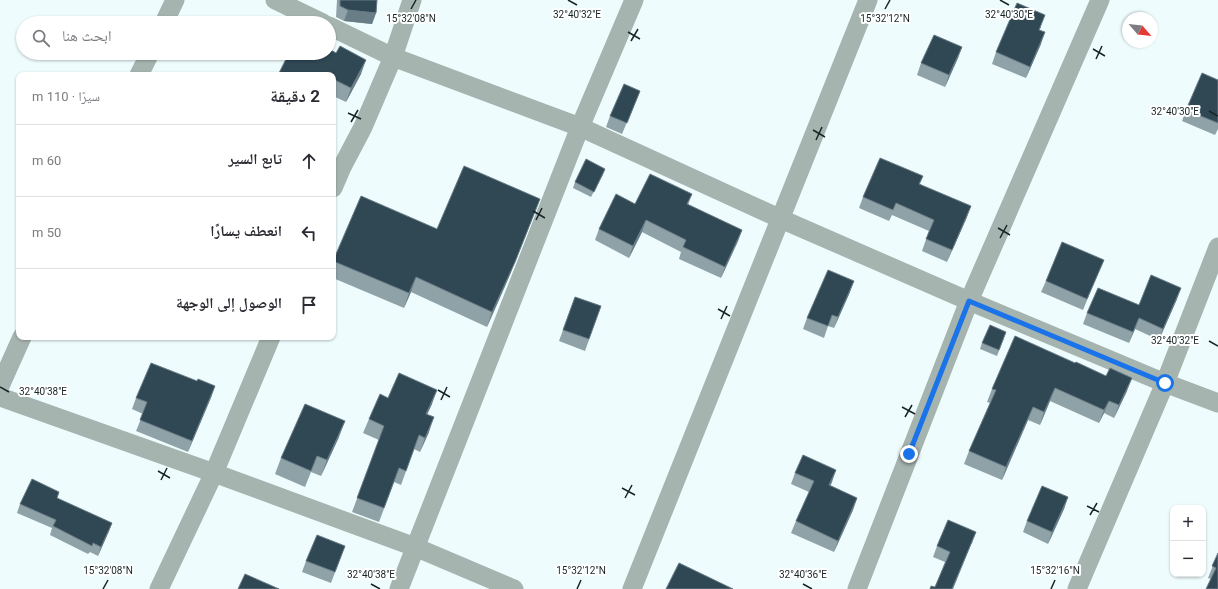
<!DOCTYPE html>
<html lang="ar">
<meta charset="utf-8">
<style>
body{margin:0;font-family:Roboto,"Noto Naskh Arabic",sans-serif;background:#f7f7f7;color:#2b2b33;direction:rtl}
.controls{position:absolute;right:12px;bottom:12px;display:grid;overflow:hidden;border-radius:8px;box-shadow:0 1px 3px #0004}
.controls button{width:36px;height:36px;display:grid;place-items:center;padding:0;border:0;border-bottom:1px solid #e1e1e2;background:#fff;color:#2b2b33;font:20px sans-serif}
.compass{position:absolute;left:1122px;top:12px;width:36px;height:36px;border-radius:50%;background:#fff;box-shadow:0 1px 3px #0004;rotate:118deg}
.stop{position:absolute;width:12px;height:12px;margin:-9px;border:3px solid #1a73e8;border-radius:50%;background:#fff}
.stop.end{background:#1a73e8;border-color:#fff;box-shadow:0 1px 4px #0008}
.list{margin:0;padding:0;list-style:none}
h2{display:flex;justify-content:space-between;align-items:center;height:52px;margin:0;padding:0 16px;font-size:17px}
h2 small{font-size:13px;font-weight:400;color:#7c7c81}
.list li{display:grid;grid-template-columns:26px 1fr auto;gap:12px;align-items:center;box-sizing:border-box;height:72px;padding:0 16px;border-top:1px solid #e1e1e2}
.list b{display:block;font-size:15px;white-space:nowrap}
.list em{font-size:13px;font-style:normal;color:#7c7c81}
.icon{flex:none;width:22px;height:22px;fill:none;stroke:currentColor;stroke-width:2;stroke-linecap:round;stroke-linejoin:round}
.map{position:relative;flex:none;width:1218px;height:589px;overflow:hidden;direction:ltr}
.search{position:absolute;background:#fff;box-shadow:0 1px 3px #0004;left:16px;top:16px;width:320px;height:44px;display:flex;align-items:center;gap:10px;box-sizing:border-box;padding:0 14px;border-radius:22px;color:#7c7c81;font-size:15px}
.panel{position:absolute;background:#fff;box-shadow:0 1px 3px #0004;left:16px;top:72px;width:320px;height:268px;border-radius:8px;direction:rtl}
.map>svg:first-child{display:block}
.lines{fill:none;stroke-linecap:round;stroke-linejoin:round}
.street{stroke:#a6b4b0;stroke-width:19}
.wall{fill:#8fa2a8}
.shaded-wall{fill:#697d87}
.building{fill:#304754;stroke:#697d87}
.route{stroke:#1a73e8;stroke-width:5}
.ticks{fill:none;stroke:#182526;stroke-width:1.5}
.ticks-label{font-size:10px;text-anchor:middle;fill:#182526;stroke:#fff;stroke-width:4;stroke-linejoin:round;paint-order:stroke}
</style>
<div class="map">
<svg width="1218" height="589" viewBox="0 0 1218 589">
<rect width="100%" height="100%" fill="#eefcfd"/>
<g class="lines">
<g class="street">
<path d="M275,0l48,23"/>
<path d="M164,23l11,-23"/>
<path d="M329,26l64,31 187,70 201,92 188,82 196,82 53,20"/>
<path d="M139,75l11,-22"/>
<path d="M333,188l9,-21 21,-40 30,-70 19,-57"/>
<path d="M0,386l22,-49"/>
<path d="M0,397l214,76 201,74 99,42"/>
<path d="M159,589l55,-116 57,-136"/>
<path d="M399,589l181,-462 54,-127"/>
<path d="M632,589l236,-589"/>
<path d="M857,589l112,-288 131,-301"/>
<path d="M1077,589l88,-206 53,-136"/>
</g>
</g>
<g class="wall">
<path d="M337,0h40l-1,13 -4,11 -28,-3 -8,-4z"/>
<path d="M1041,26l-1,4 1,14 -15,34 -34,-14 4,-12z"/>
<path d="M962,47l-4,11 -13,29 -28,-12 4,-12z"/>
<path d="M173,53h13l-3,5z"/>
<path d="M361,74l-15,28 -13,-6v-21z"/>
<path d="M1218,80v49l-3,6 -33,-14 4,-11z"/>
<path d="M640,91l-18,43 -16,-7 4,-11z"/>
<path d="M605,169l-2,6 -12,22 -18,-9 2,-6z"/>
<path d="M923,176l-3,8 47,33 -20,45 -25,-11 7,-20 -37,-16 -3,6 -30,-13 4,-11z"/>
<path d="M692,194l-4,11 54,25 -4,11 -17,37 -42,-19 2,-7 -39,-20 -13,26 -34,-18 4,-11 36,-25z"/>
<path d="M534,214l-25,63 -22,50 -76,-35 -7,16 -71,-30v-18l104,-31z"/>
<path d="M1099,271l-16,39 -42,-18 5,-11z"/>
<path d="M850,292l-16,36 -6,-2 -4,12 -21,-9 4,-11z"/>
<path d="M575,297l26,9 -16,45 -26,-10z"/>
<path d="M1177,299l-18,41 -24,-11 -6,14 -46,-19 4,-11z"/>
<path d="M1015,336l112,55 -13,27 -10,-5 -5,10 -49,-22 -10,24 -12,-5 -26,60 -38,-16 5,-13 21,-48 -3,-1 5,-13z"/>
<path d="M1004,338l-7,18 -17,-7 2,-6z"/>
<path d="M197,381l18,5 -27,66 -52,-21 7,-17 -11,-5 4,-11z"/>
<path d="M388,398l44,6 -5,10 2,18 -9,20 -6,-3 -13,36 -7,-3 -15,40 -27,-10 27,-72 -16,-7 6,-14z"/>
<path d="M339,437l-18,39 -10,-4 -6,15 -30,-13 6,-16z"/>
<path d="M795,473l37,9 -2,4 27,12 -4,12 -19,42 -43,-19 5,-12 13,-29 -18,-8z"/>
<path d="M1068,497l-4,12 -16,35 -25,-12 4,-11z"/>
<path d="M57,498l55,25 -3,8 -11,25 -8,-4 -2,2 -38,-19 2,-7 -35,-15 3,-9z"/>
<path d="M973,542l-38,45 10,-25 -12,-5 4,-11z"/>
<path d="M345,546l-14,37 -29,-11 4,-11z"/>
<path d="M1218,553v36l-7,-10 -3,-1z"/>
</g>
<g class="shaded-wall">
<path d="M348,10l28,3 -4,11 -28,-3z"/>
<path d="M1045,32l-4,12 -15,34 4,-11z"/>
<path d="M962,47l-4,11 -13,29 4,-12z"/>
<path d="M366,60l-5,14 -15,28 5,-14z"/>
<path d="M540,199l-31,78 -22,50 5,-15z"/>
<path d="M971,206l-4,11 -20,45 5,-12z"/>
<path d="M646,220l-4,12 -13,26 4,-12z"/>
<path d="M742,230l-4,11 -17,37 4,-11z"/>
<path d="M416,277l-5,15 -7,16 5,-15z"/>
<path d="M854,281l-4,11 -16,36 4,-11z"/>
<path d="M1181,288l-4,11 -18,41 4,-11z"/>
<path d="M1139,318l-4,11 -6,14 4,-11z"/>
<path d="M1132,378l-5,13 -13,27 5,-13z"/>
<path d="M215,386l-4,12 -23,54 4,-11z"/>
<path d="M1055,388l-5,13 -10,24 4,-13z"/>
<path d="M437,390l-5,14 -11,24 5,-14z"/>
<path d="M1109,401l-5,12 -5,10 5,-13z"/>
<path d="M1033,407l-5,13 -26,60 4,-13z"/>
<path d="M434,417l-5,15 -9,20 5,-14z"/>
<path d="M345,421l-6,16 -18,39 6,-16z"/>
<path d="M836,470l-4,12 -7,15 4,-12z"/>
<path d="M1068,497l-4,12 -16,35 4,-12z"/>
<path d="M857,498l-4,12 -19,42 4,-11z"/>
<path d="M112,523l-3,8 -11,25 3,-9z"/>
<path d="M976,532l-23,57h-1z"/>
</g>
<g class="building">
<path d="M340,0h37l-1,13 -28,-3 -8,-4z"/>
<path d="M1017,3l28,12 -6,15 6,2 -15,35 -34,-15z"/>
<path d="M934,35l28,12 -13,28 -28,-12z"/>
<path d="M340,46l26,14 -15,28 -18,-9v-4h-55l11,-22h40v-4l7,4z"/>
<path d="M1202,73l16,7v43l-32,-13z"/>
<path d="M624,84l16,7 -13,32 -17,-7z"/>
<path d="M880,158l43,18 -4,8 52,22 -19,44 -26,-11 8,-19 -38,-17 -3,7 -30,-13z"/>
<path d="M586,159l19,10 -11,23 -19,-10z"/>
<path d="M464,166l76,33 -25,63 -23,50 -76,-35 -7,16 -76,-32 28,-65 76,33z"/>
<path d="M650,174l42,20 -5,10 55,26 -17,37 -42,-20 3,-7 -40,-20 -13,26 -34,-17 17,-35 19,10z"/>
<path d="M1062,242l42,18 -17,39 -41,-18z"/>
<path d="M828,270l26,11 -16,36 -6,-2 -4,11 -21,-8z"/>
<path d="M1151,275l30,13 -18,41 -24,-11 -6,14 -46,-19 11,-25 41,17z"/>
<path d="M575,297l26,9 -12,33 -26,-9z"/>
<path d="M990,325l16,7 -7,18 -17,-7z"/>
<path d="M1015,336l60,27 1,-1 30,14 4,-8 22,10 -13,27 -10,-4 -5,9 -49,-22 -11,24 -11,-5 -27,60 -37,-16 27,-61 -4,-1z"/>
<path d="M151,363l46,18 1,-2 17,7 -23,55 -52,-21 7,-18 -11,-4z"/>
<path d="M399,373l38,17 -11,24 8,3 -9,21 -6,-3 -13,36 -7,-3 -15,40 -27,-10 27,-72 -15,-7 11,-25 8,4z"/>
<path d="M305,404l40,17 -18,39 -10,-4 -6,15 -30,-13z"/>
<path d="M803,455l33,15 -7,15 28,13 -19,43 -42,-20 18,-40 -19,-8z"/>
<path d="M32,479l27,13 -2,6 55,25 -11,24 -8,-4 -1,3 -39,-20 3,-6 -36,-16z"/>
<path d="M1042,486l26,11 -16,35 -25,-11z"/>
<path d="M948,520l28,12 -24,57h-22l1,-3 4,1 15,-35 -13,-6z"/>
<path d="M317,535l28,11 -10,26 -29,-11z"/>
<path d="M1218,553v36h-12l10,-21 -4,-2z"/>
<path d="M679,563l54,26h-67z"/>
<path d="M245,574l34,15h-41z"/>
</g>
<g class="lines">
<path class="route" d="M909,454l60,-153 196,82"/>
</g>
<path class="ticks" d="M568,0l9,5M1000,0l9,5M411,9l5,-9M885,9l5,-9M628,32l12,7M631,41l7,-12M1093,49l12,7M1096,59l6,-13M1209,111l9,5M348,113l13,6M351,122l7,-12M813,130l12,7M816,140l6,-13M533,211l12,7M536,220l6,-12M998,228l12,7M1000,238l7,-13M718,309l12,7M721,319l6,-13M1209,341l9,5M0,387l9,5M438,390l12,7M441,400l6,-13M902,407l13,7M905,417l7,-12M158,471l12,7M161,480l6,-12M622,488l13,7M625,498l7,-13M1087,506l12,6M1090,515l7,-12M371,584l9,5M803,584l9,5M103,589l5,-9M577,589l4,-9M1051,589l4,-9"/>
<g class="ticks-label">
<text x="577" y="18">32°40'32"E</text>
<text x="1009" y="18">32°40'30"E</text>
<text x="411" y="22">15°32'08"N</text>
<text x="885" y="22">15°32'12"N</text>
<text x="1175" y="115">32°40'30"E</text>
<text x="1175" y="344">32°40'32"E</text>
<text x="43" y="395">32°40'38"E</text>
<text x="108" y="574">15°32'08"N</text>
<text x="581" y="574">15°32'12"N</text>
<text x="1055" y="574">15°32'16"N</text>
<text x="371" y="578">32°40'38"E</text>
<text x="803" y="578">32°40'36"E</text>
</g>
</svg>
<div class="controls">
<button>+</button>
<button>−</button>
</div>
<svg class="compass" viewBox="-18 -18 36 36"><path d="M0-13l5 13h-10z" fill="#e53935"/><path d="M0 13l5-13h-10z" fill="#7c7c81"/></svg>
<div class="stop" style="left:1165px;top:383px"></div>
<div class="stop end" style="left:909px;top:454px"></div>
<div class="search"><svg class="icon" aria-label="search" viewBox="0 0 24 24"><circle cx="10" cy="10" r="6"/><path d="M15 15l6 6"/></svg>ابحث هنا</div>
<section class="panel">
<h2>2 دقيقة<small>سيرًا · 110 m</small></h2>
<ul class="list">
<li><svg class="icon" aria-label="ahead" viewBox="0 0 24 24"><path d="M12 20V5M6 11l6-6 6 6"/></svg><div><b>تابع السير</b></div><em>60 m</em></li>
<li><svg class="icon" aria-label="left" viewBox="0 0 24 24"><path d="M17 20v-9H6M10 6l-5 5 5 5"/></svg><div><b>انعطف يسارًا</b></div><em>50 m</em></li>
<li><svg class="icon" aria-label="arrive" viewBox="0 0 24 24"><path d="M6 21V4h12l-3 4 3 4H6"/></svg><div><b>الوصول إلى الوجهة</b></div></li>
</ul>
</section>
</div>
